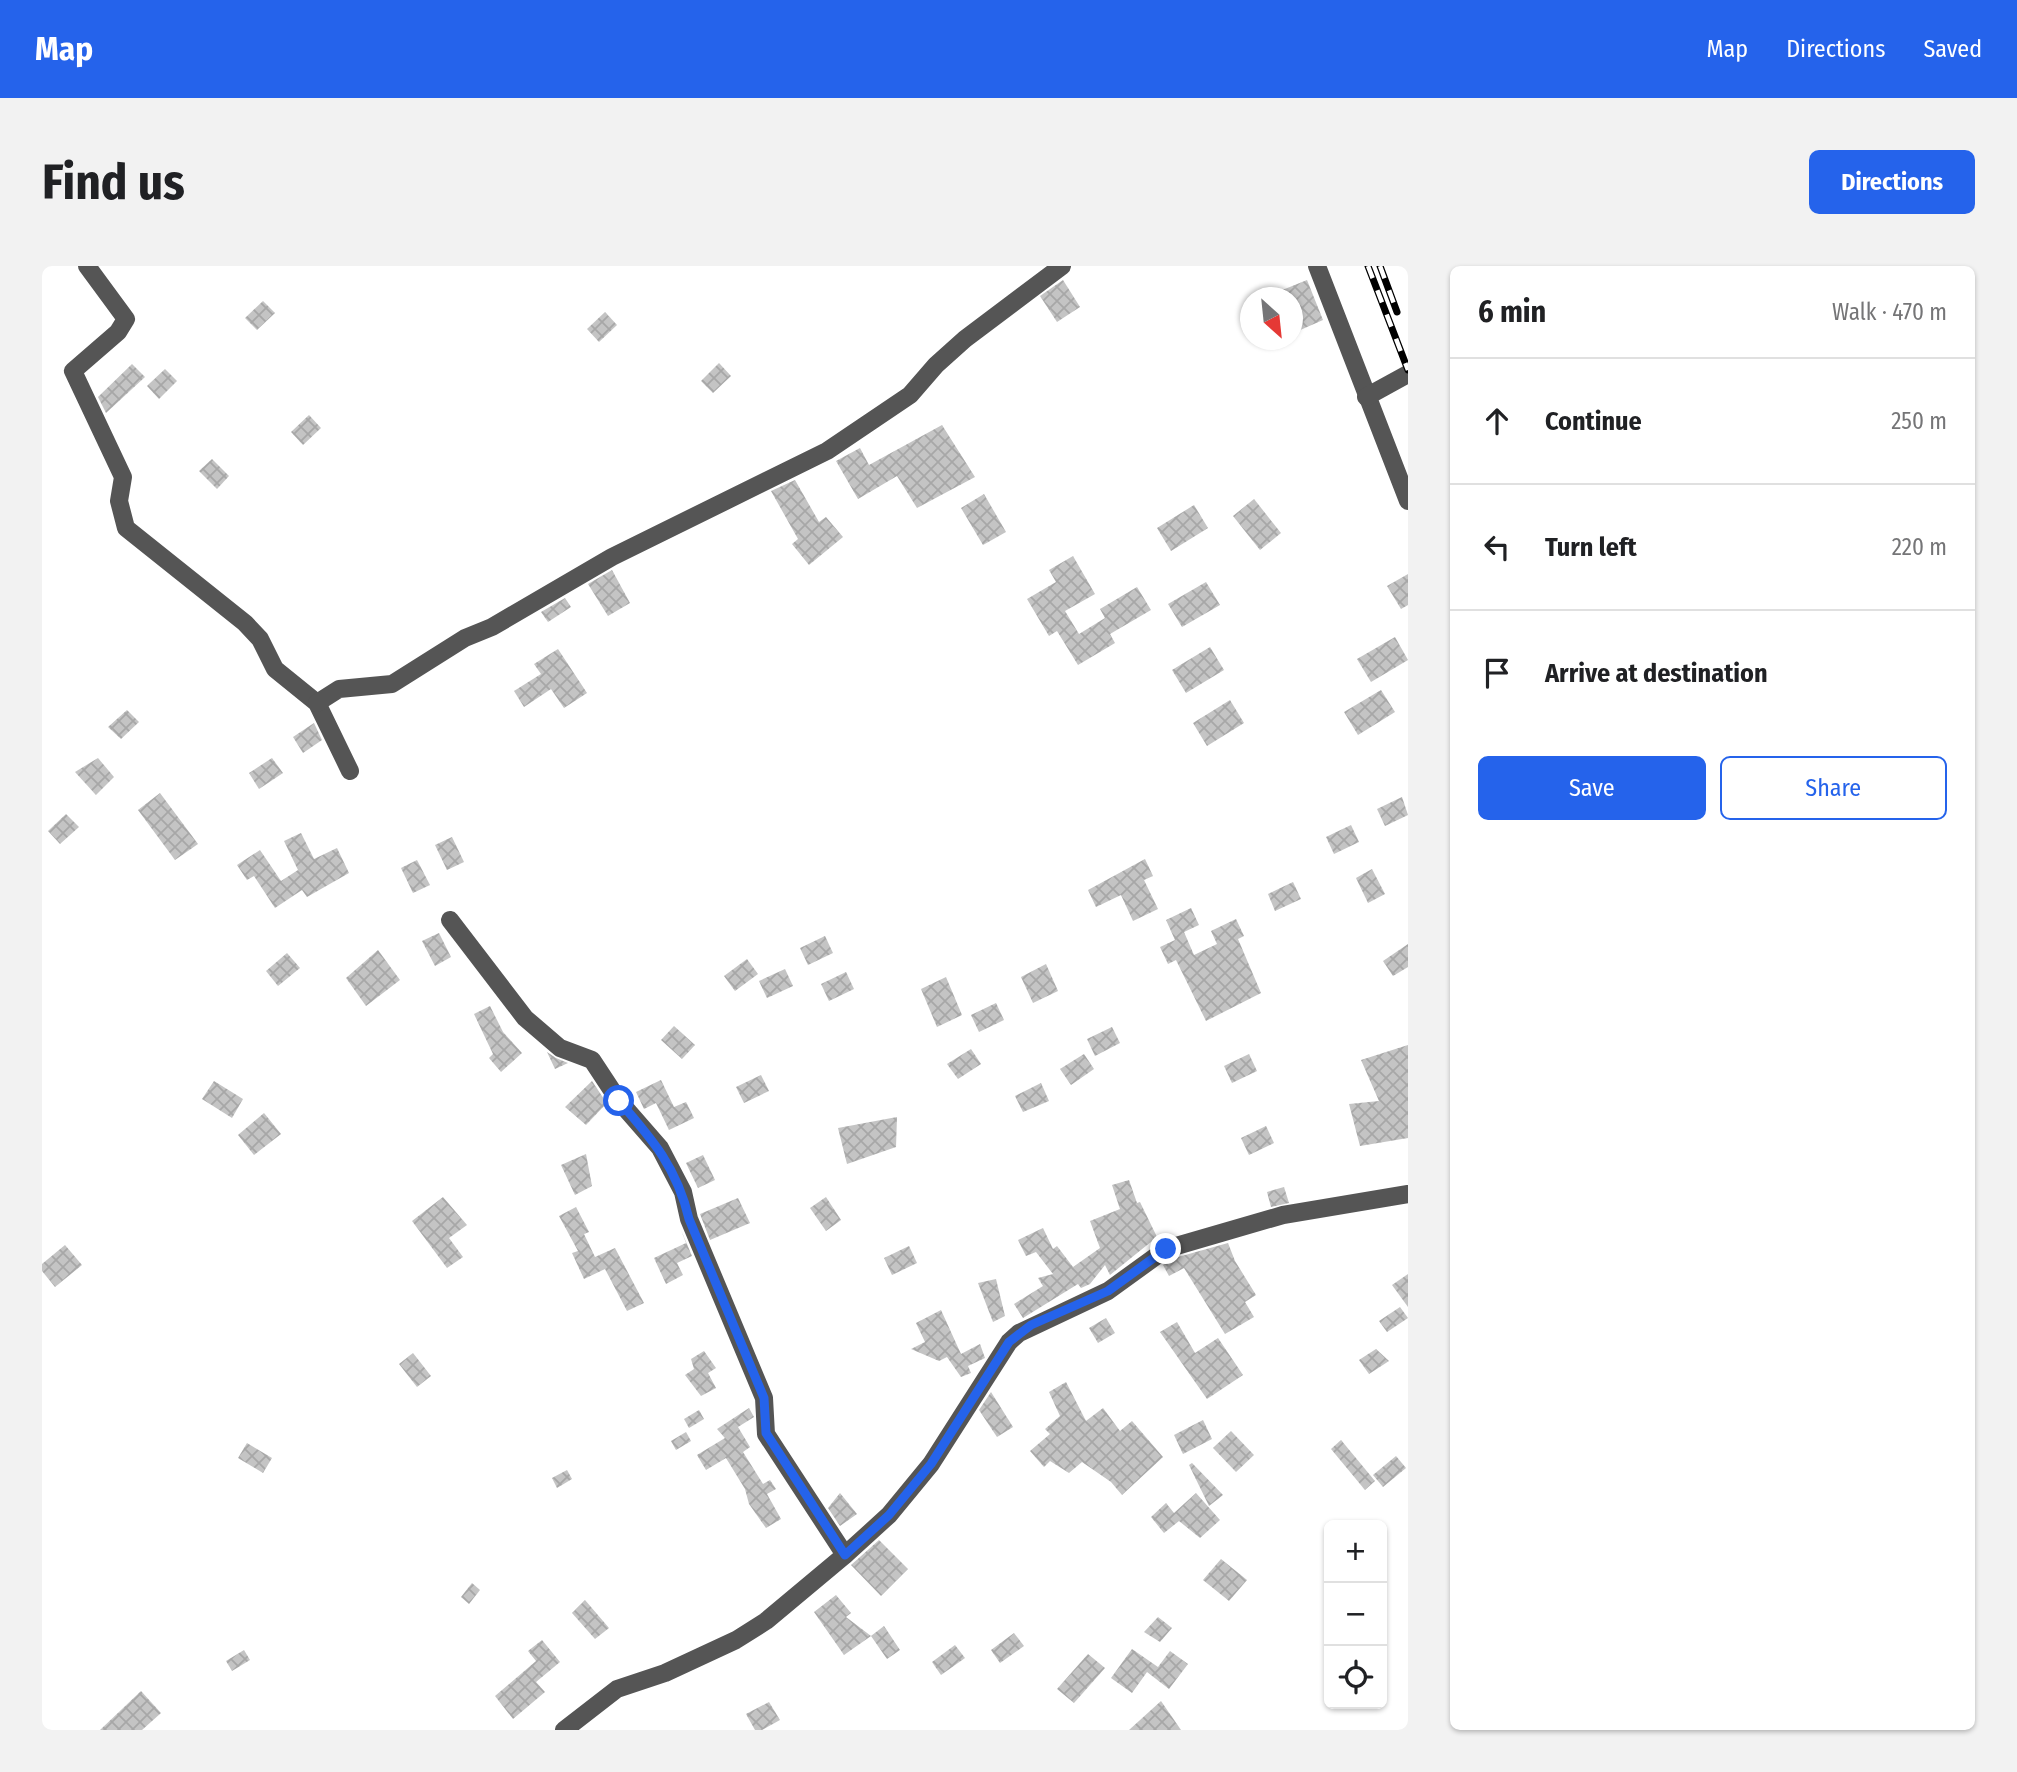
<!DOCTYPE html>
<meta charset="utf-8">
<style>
body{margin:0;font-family:"Fira Sans Condensed",sans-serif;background:#f2f2f2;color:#202124}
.controls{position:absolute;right:21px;bottom:21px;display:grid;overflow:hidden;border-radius:10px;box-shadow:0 2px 5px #0004}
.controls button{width:63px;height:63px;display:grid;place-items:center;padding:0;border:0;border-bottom:2px solid #e0e0e0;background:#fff;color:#202124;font:35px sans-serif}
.compass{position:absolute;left:1198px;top:21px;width:63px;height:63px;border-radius:50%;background:#fff;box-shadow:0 2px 5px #0004;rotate:153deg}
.stop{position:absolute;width:21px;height:21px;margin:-16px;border:5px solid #2563eb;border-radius:50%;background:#fff}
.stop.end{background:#2563eb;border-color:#fff;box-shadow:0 2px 7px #0008}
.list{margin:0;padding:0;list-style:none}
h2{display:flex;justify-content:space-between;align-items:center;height:91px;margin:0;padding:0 28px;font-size:30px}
h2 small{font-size:23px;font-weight:400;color:#757577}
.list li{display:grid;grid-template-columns:46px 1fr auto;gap:21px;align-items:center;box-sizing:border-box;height:126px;padding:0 28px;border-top:2px solid #e0e0e0}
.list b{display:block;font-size:26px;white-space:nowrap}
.list em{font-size:23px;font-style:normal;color:#757577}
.actions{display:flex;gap:14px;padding:21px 28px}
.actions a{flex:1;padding:16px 0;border:2px solid #2563eb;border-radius:10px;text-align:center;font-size:24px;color:#2563eb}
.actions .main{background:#2563eb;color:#fff}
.icon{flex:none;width:38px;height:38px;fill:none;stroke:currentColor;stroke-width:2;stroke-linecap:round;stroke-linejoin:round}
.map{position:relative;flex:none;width:1366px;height:1464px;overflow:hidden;border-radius:10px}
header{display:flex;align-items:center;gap:42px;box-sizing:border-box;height:98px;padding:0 35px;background:#2563eb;color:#fff}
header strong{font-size:33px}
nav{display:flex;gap:38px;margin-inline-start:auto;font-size:24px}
.intro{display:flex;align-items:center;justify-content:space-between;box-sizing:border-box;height:168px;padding:0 42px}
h1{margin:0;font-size:49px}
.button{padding:18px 32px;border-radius:10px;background:#2563eb;color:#fff;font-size:24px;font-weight:700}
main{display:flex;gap:42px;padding:0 42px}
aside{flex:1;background:#fff;border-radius:10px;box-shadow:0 2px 5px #0004}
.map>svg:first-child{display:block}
.building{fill:url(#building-cross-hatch)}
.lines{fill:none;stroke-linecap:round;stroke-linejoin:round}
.minor{stroke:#555;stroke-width:18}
.rail-casing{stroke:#000;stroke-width:7}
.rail{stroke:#fff;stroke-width:4.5;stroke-dasharray:13;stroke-linecap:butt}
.route{stroke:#2563eb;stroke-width:9}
</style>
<header>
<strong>Map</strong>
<nav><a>Map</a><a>Directions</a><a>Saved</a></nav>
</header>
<div class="intro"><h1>Find us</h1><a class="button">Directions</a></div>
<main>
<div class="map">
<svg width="1366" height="1464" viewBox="0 0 1366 1464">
<defs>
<pattern id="building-cross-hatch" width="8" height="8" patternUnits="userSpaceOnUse" patternTransform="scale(1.75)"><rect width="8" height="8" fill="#c4c4c4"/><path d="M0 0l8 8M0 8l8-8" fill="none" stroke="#a7a7a7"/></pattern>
</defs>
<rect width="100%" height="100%" fill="#fff"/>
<g class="building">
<path d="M1021,14l17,27 -23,15 -17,-26z"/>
<path d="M1265,14l16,40 -25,11 -6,-15v-18l-27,-1z"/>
<path d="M221,35l12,12 -18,17 -12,-12z"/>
<path d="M563,46l12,13 -18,17 -12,-13z"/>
<path d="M677,97l12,13 -18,17 -12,-12z"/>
<path d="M90,98l13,13 -39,36 -8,-16z"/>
<path d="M123,103l12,12 -18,18 -12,-13z"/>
<path d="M267,149l12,13 -18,17 -12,-13z"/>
<path d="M900,159l33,52 -58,31 -20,-32 -39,23 -22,-38 24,-13 9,17z"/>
<path d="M170,193l17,17 -12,13 -18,-18z"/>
<path d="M753,214l24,42 7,-5 17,20 -34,28 -17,-21 6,-5 -27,-48z"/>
<path d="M942,228l22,38 -23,13 -22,-37z"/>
<path d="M1212,233l27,34 -21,17 -27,-34z"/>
<path d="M1152,239l14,23 -37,23 -14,-23z"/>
<path d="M1031,290l22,38 -30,17 14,23 26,-16 -5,-9 37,-22 14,23 -41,24 5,9 -37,22 -21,-34 -8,5 -22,-37 29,-17 -7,-12z"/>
<path d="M570,304l18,33 -22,13 -20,-32z"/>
<path d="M1366,308v31l-7,4 -14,-23z"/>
<path d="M1164,316l14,23 -38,22 -14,-23z"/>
<path d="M523,332l6,9 -23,15 -7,-10z"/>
<path d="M1353,371l13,23 -37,22 -14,-23z"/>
<path d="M1168,381l14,23 -38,23 -14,-23z"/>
<path d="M516,383l29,44 -23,15 -13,-19 -27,18 -10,-16 27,-17 -7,-10z"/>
<path d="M1339,424l14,22 -37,23 -14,-23z"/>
<path d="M1188,434l14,23 -37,23 -14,-23z"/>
<path d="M85,444l12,12 -18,17 -13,-12z"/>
<path d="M272,457l8,17 -19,13 -10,-16z"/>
<path d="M56,492l16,19 -18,18 -21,-23z"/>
<path d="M230,492l11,15 -24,16 -10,-16z"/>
<path d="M118,527l38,51 -23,16 -37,-50z"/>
<path d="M1360,531l6,18 -23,11 -8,-17z"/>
<path d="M24,548l13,13 -19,17 -12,-13z"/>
<path d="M1309,559l8,17 -25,12 -8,-17z"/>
<path d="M259,567l13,26 23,-11 12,25 -42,24 -5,-7 -27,18 -21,-32 -7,4 -10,-15 23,-15 21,31 17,-11 -14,-29z"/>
<path d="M410,571l12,25 -17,8 -12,-25z"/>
<path d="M1103,593l8,17 -9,4 14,29 -25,12 -12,-26 -25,12 -8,-17z"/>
<path d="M375,594l13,25 -17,8 -12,-25z"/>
<path d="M1330,603l13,25 -17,9 -12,-25z"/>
<path d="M1251,616l8,17 -26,12 -7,-17z"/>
<path d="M1149,642l8,17 -15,7 10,23 23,-11 -6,-13 25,-12 8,17 -6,3 23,54 -55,28 -30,-61 -8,4 -8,-17 15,-7 -9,-20z"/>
<path d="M397,667l12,24 -16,9 -13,-25z"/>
<path d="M783,670l8,17 -25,12 -8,-17z"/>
<path d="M1366,678v23l-15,9 -10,-15z"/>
<path d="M336,684l22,30 -34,26 -20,-28z"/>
<path d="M245,687l13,15 -22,18 -12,-15z"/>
<path d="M705,693l11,15 -23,17 -11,-15z"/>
<path d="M1004,698l12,27 -25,12 -12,-26z"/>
<path d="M743,703l8,17 -26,12 -8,-17z"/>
<path d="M804,706l8,17 -25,12 -8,-17z"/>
<path d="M904,711l16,38 -25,12 -16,-38z"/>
<path d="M954,737l8,17 -25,12 -8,-17z"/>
<path d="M448,740l13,26 19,21 -21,19 -12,-14 4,-4 -19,-40z"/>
<path d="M632,760l21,19 -13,14 -21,-19z"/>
<path d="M1070,761l8,16 -25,13 -8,-17z"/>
<path d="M1366,779v93l-48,8 -11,-42 30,-3 -18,-41z"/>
<path d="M929,783l10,15 -23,15 -11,-15z"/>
<path d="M505,786l9,6 12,5 -13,6z"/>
<path d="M1042,788l10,15 -23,16 -11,-16z"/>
<path d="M1207,788l8,17 -25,12 -8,-17z"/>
<path d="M719,809l8,16 -25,12 -8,-16z"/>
<path d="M619,814l13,27 12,-5 8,16 -25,12 -13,-27 -12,6 -8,-17z"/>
<path d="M172,815l29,18 -11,19 -30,-19z"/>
<path d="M550,815l16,24h-3l-19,20 -21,-18z"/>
<path d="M999,817l8,18 -26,11 -8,-16z"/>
<path d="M222,847l17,21 -27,21 -16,-20z"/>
<path d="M855,851l-1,30 -49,17 -9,-36z"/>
<path d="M1224,860l8,17 -25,12 -8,-17z"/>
<path d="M544,888l6,32 -17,9 -14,-30z"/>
<path d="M661,889l12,25 -17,8 -12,-25z"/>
<path d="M1087,914l8,23 3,-1 17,35 -47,38 -5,-10 -15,19 -9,4 -3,-4 -55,34 -9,-14 29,-18 -5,-8 15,-4 -17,-22 -10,4 -8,-16 25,-12 10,21 4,-3 16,21 27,-19 -10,-27 30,-12 -8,-24z"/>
<path d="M1242,921l5,16 -18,4 -4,-15z"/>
<path d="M401,931l24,28 -18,13 14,19 -16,11 -35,-47z"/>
<path d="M784,931l15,23 -15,11 -16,-23z"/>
<path d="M696,932l12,25 -40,17 -10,-26z"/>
<path d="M534,941l13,25 -5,2 11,23 20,-9 29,55 -17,8 -22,-42 -21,10 -12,-26 6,-2 -19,-35z"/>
<path d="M639,964l11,26 -15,7 6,12 -17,9 -12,-26 32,-15z"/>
<path d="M1186,977l7,18 21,34 -11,7 9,15 -29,17 -41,-66 -15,8 -6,-11 8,-6z"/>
<path d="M23,979l17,20 -27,22 -13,-16v-7z"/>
<path d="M867,980l8,17 -25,12 -8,-17z"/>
<path d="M1366,1008v33l-16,-22z"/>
<path d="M954,1013l9,37 -12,6 -15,-39z"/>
<path d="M1358,1041l8,11 -21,14 -8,-11z"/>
<path d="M899,1044l20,44 19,-10 5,14 -17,8 3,7 -10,4 -14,-20 -8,4 -28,-12 14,-7 -9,-19z"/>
<path d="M1064,1052l9,15 -17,10 -9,-15z"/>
<path d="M1135,1056l18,31 23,-15 25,37 -36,24 -47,-67z"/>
<path d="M1334,1083l13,12 -20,13 -10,-14z"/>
<path d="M662,1085l12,17 -8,5 8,15 -15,8 -16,-21 9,-6 -3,-10z"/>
<path d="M371,1087l18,23 -14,11 -18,-23z"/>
<path d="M1024,1116l20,39 17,-13 17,23 12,-10 31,36 -41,38 -11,-13 -29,-20 -13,11 -19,-12 -6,6 -14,-16 20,-17 -5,-5 15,-13 -11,-24z"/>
<path d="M949,1126l22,35 -16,10 -18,-27z"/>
<path d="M707,1142l5,9 -16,10 12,20 -7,5 20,32 7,-4 6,9 -9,5 14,25 -15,9 -17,-24 -4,-15 -19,-31 -20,12 -9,-15 28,-17 -8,-9z"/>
<path d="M657,1144l5,9 -15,9 -5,-9z"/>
<path d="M1161,1154l9,19 -29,15 -9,-19z"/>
<path d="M1189,1165l23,24 -18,17 -23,-24z"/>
<path d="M644,1166l5,9 -15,9 -5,-9z"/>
<path d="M1299,1174l34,41 -10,9 -34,-41z"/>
<path d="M205,1177l25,15 -9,15 -25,-15z"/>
<path d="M1354,1190l10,12 -23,19 -10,-12z"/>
<path d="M1150,1197l31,32 -14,11 -20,-41z"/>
<path d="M525,1204l5,9 -15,9 -5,-10z"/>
<path d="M798,1227l17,21 -17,12 -12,-18z"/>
<path d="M1154,1227l24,27 -20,18 -21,-17 -15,12 -13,-16 15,-14 8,10z"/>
<path d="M837,1274l29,29 -27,27 -30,-31z"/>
<path d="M1179,1293l26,21 -18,21 -26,-21z"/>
<path d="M430,1317l8,7 -11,14 -8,-7z"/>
<path d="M794,1329l15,18 -5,4 25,19 13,-10 16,24 -13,9 -16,-23 -27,19 -30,-43z"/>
<path d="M543,1334l24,28 -14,11 -23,-26z"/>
<path d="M1116,1351l14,11 -12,14 -16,-10z"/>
<path d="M972,1367l10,13 -24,17 -9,-13z"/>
<path d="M500,1374l18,22 -24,20 9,10 -32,27 -18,-23 41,-35 -8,-10z"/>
<path d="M913,1379l10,13 -24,17 -9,-13z"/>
<path d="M1090,1383l26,18 12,-16 18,13 -19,25 -22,-17 -15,21 -21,-15z"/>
<path d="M202,1384l6,10 -18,11 -6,-10z"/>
<path d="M1046,1388l17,14 -31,35 -17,-14z"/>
<path d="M99,1425l20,22 -19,17h-42z"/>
<path d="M1119,1435l20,29h-52z"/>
<path d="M727,1436l11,18 -18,10h-7l-9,-16z"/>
</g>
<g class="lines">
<g class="minor">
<path d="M45,0l39,53 -8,13 -45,39 50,106 -4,24 7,27 119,95 15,16 15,30 42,34 33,68"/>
<path d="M1275,0l91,235"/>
<path d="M1324,131l42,-23"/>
<path d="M275,437l22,-14 53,-5 73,-46 27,-11 120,-70 215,-106 83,-56 26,-30 29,-26 97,-73"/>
<path d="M408,654l75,98 35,30 32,12 27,41 41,47 23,44 6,27 75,179 2,36 79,121"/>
<path d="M522,1464l53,-41 48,-16 71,-33 30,-19 79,-66 44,-40 42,-51 78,-122 10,-9 89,-42 58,-42 117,-34 125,-21"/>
</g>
<defs>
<g id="rail">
<path d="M1326,0l40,104"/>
<path d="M1338,0l17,46"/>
</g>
</defs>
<use href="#rail" class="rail-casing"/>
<use href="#rail" class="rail"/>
</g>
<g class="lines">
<path class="route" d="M577,835c34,39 58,67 70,118l75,179 2,35 79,122 44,-40 42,-51 78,-122 22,-17 77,-34 58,-42"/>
</g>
</svg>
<div class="controls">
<button>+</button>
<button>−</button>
<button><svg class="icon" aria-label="locate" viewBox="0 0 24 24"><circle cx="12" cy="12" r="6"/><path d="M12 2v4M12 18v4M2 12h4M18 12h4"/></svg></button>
</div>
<svg class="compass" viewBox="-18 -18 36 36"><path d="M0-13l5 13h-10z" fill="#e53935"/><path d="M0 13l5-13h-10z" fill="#757577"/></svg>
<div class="stop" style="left:577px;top:835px"></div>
<div class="stop end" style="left:1124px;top:983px"></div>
</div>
<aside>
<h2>6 min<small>Walk · 470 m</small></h2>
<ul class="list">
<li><svg class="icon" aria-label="ahead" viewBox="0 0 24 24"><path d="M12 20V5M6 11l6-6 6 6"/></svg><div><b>Continue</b></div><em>250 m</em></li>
<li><svg class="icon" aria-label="left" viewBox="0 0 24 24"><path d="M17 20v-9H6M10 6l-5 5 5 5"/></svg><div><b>Turn left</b></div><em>220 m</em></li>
<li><svg class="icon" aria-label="arrive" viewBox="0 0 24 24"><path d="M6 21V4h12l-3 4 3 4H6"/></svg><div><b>Arrive at destination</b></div></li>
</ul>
<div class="actions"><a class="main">Save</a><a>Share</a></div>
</aside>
</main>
